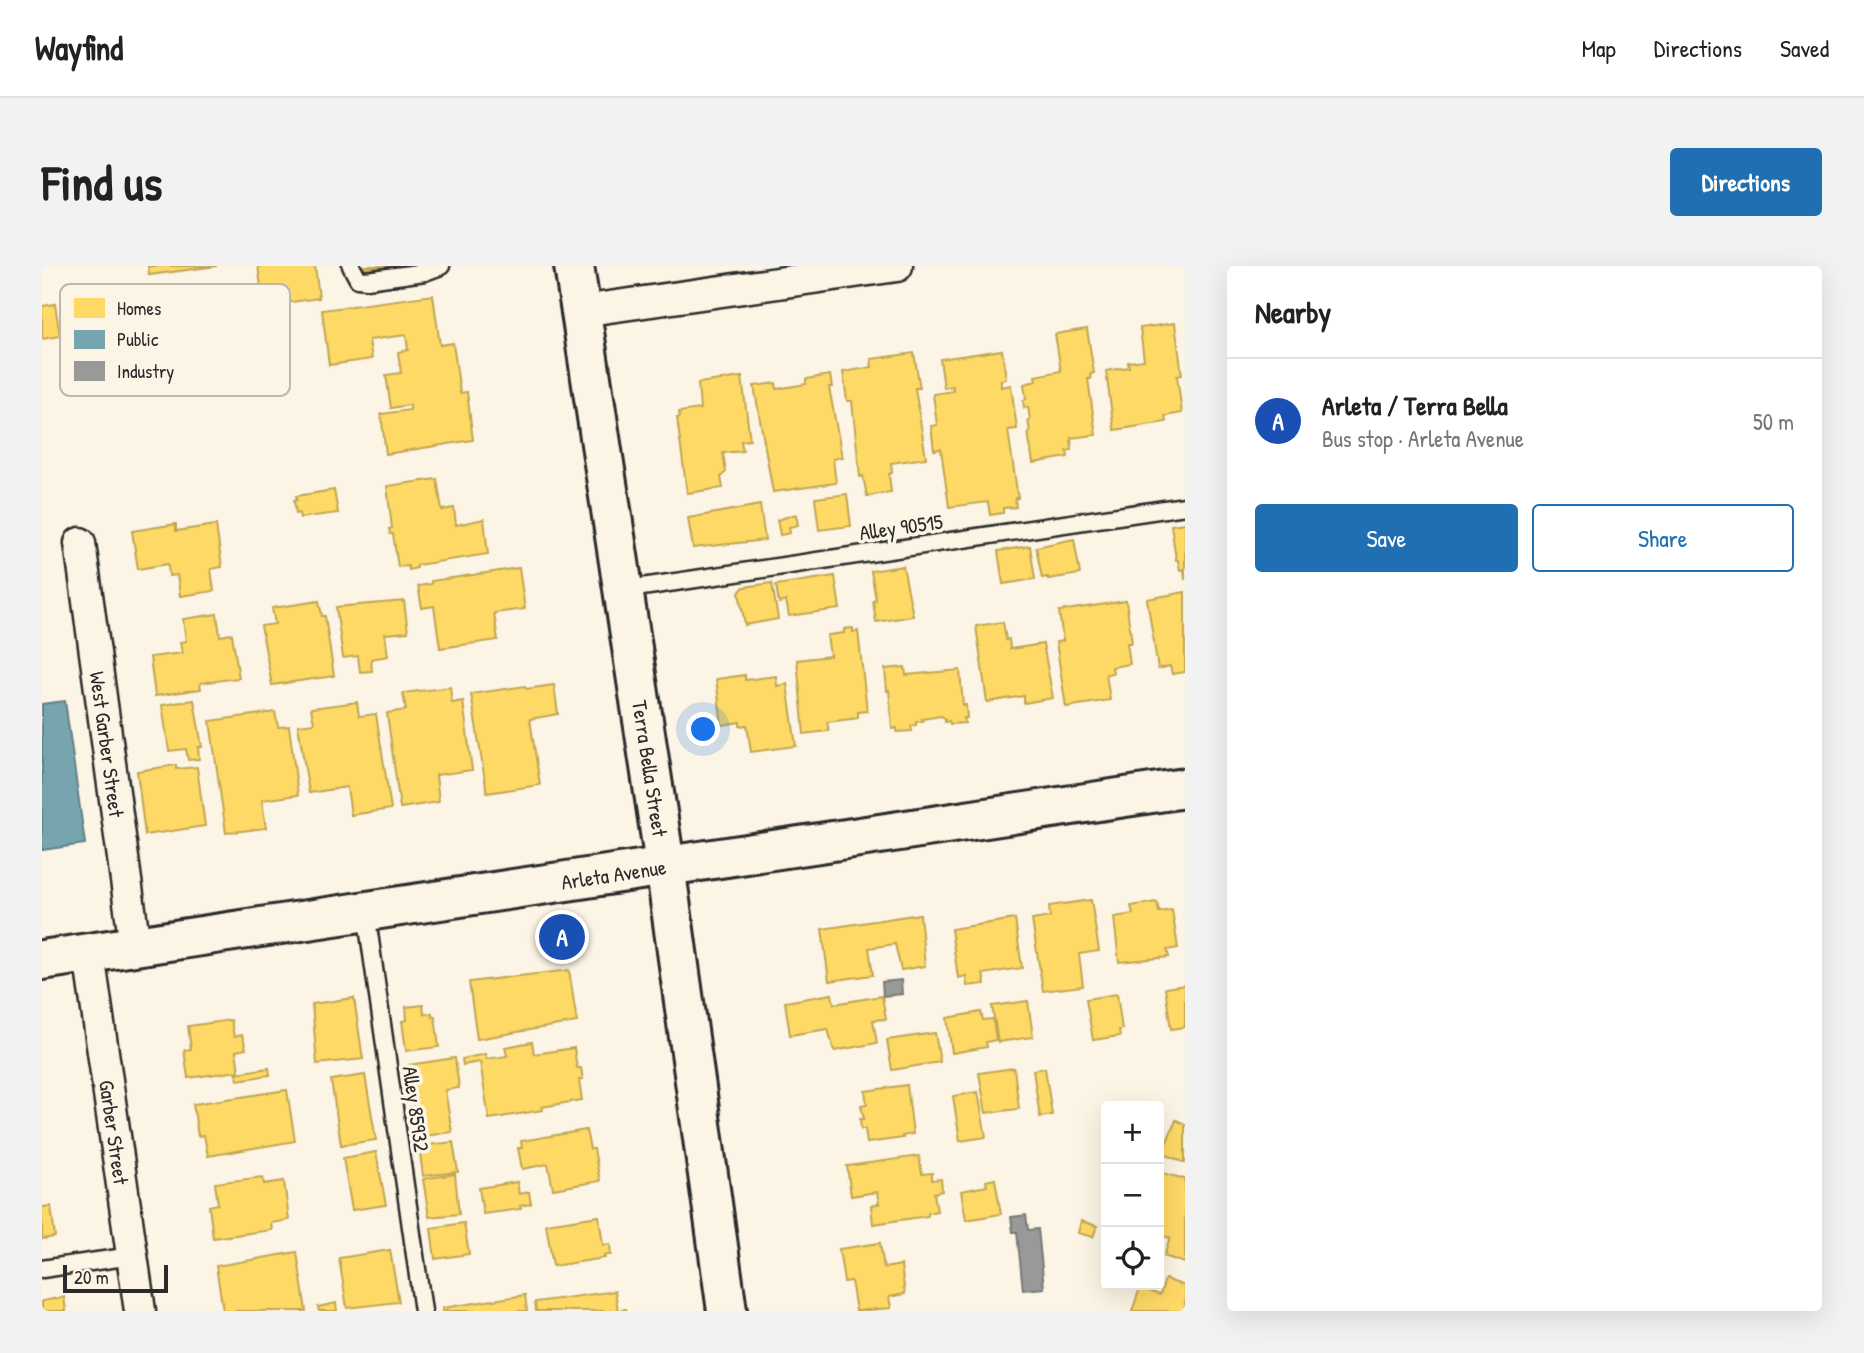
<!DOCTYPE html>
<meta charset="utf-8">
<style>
body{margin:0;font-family:"Patrick Hand",sans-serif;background:#f2f2f2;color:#222}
.controls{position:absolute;right:21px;bottom:21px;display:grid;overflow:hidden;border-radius:7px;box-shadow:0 7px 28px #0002}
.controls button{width:63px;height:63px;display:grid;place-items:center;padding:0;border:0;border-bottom:2px solid #e0e0e0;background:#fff;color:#222;font:35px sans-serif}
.scale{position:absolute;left:21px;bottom:18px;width:105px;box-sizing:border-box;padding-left:7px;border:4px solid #2b2b2b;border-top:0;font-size:19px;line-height:24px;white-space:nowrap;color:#2b2b2b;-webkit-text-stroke:5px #fcf5e5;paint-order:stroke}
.you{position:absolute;left:662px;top:464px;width:24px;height:24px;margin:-18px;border:5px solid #fff;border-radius:50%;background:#1a73e8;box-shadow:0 0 0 10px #1a73e833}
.badge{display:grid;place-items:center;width:46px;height:46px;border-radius:50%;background:#1f6fb2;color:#fff;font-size:23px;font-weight:700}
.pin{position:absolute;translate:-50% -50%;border:4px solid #fff;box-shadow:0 2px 7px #0006}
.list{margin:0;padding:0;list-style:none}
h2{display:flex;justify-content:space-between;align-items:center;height:91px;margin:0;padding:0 28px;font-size:30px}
h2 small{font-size:23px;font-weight:400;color:#767676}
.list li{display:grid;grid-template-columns:46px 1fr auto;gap:21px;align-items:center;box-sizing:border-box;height:126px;padding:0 28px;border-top:2px solid #e0e0e0}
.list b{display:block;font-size:26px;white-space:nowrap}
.list p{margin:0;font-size:23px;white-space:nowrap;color:#767676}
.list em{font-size:23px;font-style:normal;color:#767676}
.actions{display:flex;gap:14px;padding:21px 28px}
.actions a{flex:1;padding:16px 0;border:2px solid #1f6fb2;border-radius:7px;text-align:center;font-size:24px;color:#1f6fb2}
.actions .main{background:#1f6fb2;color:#fff}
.icon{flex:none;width:38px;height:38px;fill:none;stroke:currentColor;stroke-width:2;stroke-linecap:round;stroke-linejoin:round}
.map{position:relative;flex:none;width:1143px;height:1045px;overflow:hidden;border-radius:7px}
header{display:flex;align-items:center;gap:42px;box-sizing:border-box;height:98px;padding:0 35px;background:#fff;border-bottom:2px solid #e0e0e0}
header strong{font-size:33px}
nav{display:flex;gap:38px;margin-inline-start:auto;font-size:24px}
.intro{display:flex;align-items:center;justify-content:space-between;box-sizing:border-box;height:168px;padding:0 42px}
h1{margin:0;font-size:49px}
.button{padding:18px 32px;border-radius:7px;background:#1f6fb2;color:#fff;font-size:24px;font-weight:700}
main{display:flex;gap:42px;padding:0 42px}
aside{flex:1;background:#fff;border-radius:7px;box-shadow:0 7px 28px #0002}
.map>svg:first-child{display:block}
.homes{fill:#ffd966;stroke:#bfa554;stroke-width:2}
.public{fill:#76a5af;stroke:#608087;stroke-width:2}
.industry{fill:#999;stroke:#787878;stroke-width:2}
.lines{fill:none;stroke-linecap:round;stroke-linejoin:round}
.lane-casing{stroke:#2b2b2b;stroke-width:21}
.street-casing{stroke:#2b2b2b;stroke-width:35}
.secondary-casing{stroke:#2b2b2b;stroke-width:44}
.lane{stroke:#fcf5e5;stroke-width:16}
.street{stroke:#fcf5e5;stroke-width:30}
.secondary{stroke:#fcf5e5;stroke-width:38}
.labels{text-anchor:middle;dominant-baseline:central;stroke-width:7;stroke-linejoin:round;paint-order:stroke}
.street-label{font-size:21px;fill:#2b2b2b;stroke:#fcf5e5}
.key{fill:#fcf5e5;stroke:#bdb8ad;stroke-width:2}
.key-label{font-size:19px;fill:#2b2b2b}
</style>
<header>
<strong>Wayfind</strong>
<nav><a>Map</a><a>Directions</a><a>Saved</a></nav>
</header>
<div class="intro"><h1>Find us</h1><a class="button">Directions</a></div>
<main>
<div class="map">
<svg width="1143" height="1045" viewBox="0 0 1143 1045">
<rect width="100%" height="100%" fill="#fcf5e5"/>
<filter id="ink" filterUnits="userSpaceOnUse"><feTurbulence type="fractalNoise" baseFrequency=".0143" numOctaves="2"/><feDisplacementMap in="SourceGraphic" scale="14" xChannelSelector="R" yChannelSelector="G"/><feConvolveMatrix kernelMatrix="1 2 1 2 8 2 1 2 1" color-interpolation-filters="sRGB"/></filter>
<g filter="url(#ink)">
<g class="homes">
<path d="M106,0h69l-68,9z"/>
<path d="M216,0h57l4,32 -41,6 -2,-11 8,-1v-2l-22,3z"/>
<path d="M322,0h30l1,3 -13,2v-4l-17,2z"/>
<path d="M391,29l7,50 13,-2 7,50 7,-1 6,48 -87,14 -5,-40 29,-4v-5l-19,3 -5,-33 15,-2 -3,-21 10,-2 -2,-15 -37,5 3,19 -43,6 -7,-55z"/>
<path d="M13,38l5,32 -18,3v-33z"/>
<path d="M1133,57l7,52 -5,1 5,37 -17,3 1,6 -52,8 -8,-59 23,-4 -1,-5 16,-2 -4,-32z"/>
<path d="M1045,63l7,44 -4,1 1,5h-3l8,56 -25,3 1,12 -5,1 1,6 -35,6 -5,-31h2l-2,-12h2l-2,-13 -4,1 -1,-8 3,-1 -2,-15 12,-3 -1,-5 26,-5 -6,-37z"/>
<path d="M960,84l4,29 -5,1v7l10,-2 6,44 -9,1 10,68h-3l1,9 -13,1v5l-13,2 -2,-13 -39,5 -8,-58 -7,1 -3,-24 6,-1 -4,-31 20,-3v-5l-9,2 -4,-29z"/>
<path d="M872,87l6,35h-5l11,70 -35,5 1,10 -3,1 2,18 -24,4 -4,-20 -3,1 -8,-76h-5l-4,-29 29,-5 -1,-8z"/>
<path d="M788,109l2,12h-3l13,70 -9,2 3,24 -63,9 -19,-106 22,-3 1,6 29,-5v-5z"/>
<path d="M700,111l8,63 -9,1 2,10 -20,2 3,19 -5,5 2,11 -36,5 -10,-75 3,-1 -1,-5 21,-3 -2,-26z"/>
<path d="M395,213l5,31 12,-2 2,17 28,-6 4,35 -71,11v3l-8,2 -1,-4 -10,1 -5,-33h-3l-1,-5 3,-1 -5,-42z"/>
<path d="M292,224l4,23 -38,5 -1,-5 -3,1 -2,-14h3l-1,-4z"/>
<path d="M805,228l4,32 -32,4 -4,-32z"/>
<path d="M718,239l5,35 -72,8 -5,-30z"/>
<path d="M754,248l2,11 -9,2 1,6 -10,2 -3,-15z"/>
<path d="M1143,257v57l-1,-11 -4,1 -2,-10h-2l-5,-35z"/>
<path d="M134,258v7l40,-6 6,42 -11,2 3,22 -34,5 -3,-21 -8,1 -1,-12 -30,5 -6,-38z"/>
<path d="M1032,273l6,35 -32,5v-2l-6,1 -6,-31z"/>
<path d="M988,280l5,33 -32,5 -5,-33z"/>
<path d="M861,300l10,50 -37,6 -3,-21 3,-1 -5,-29z"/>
<path d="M477,302l6,41 -31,4 4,27 -58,8 -6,-42 -12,2 -4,-22 13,-2v-3z"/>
<path d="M793,310l5,33 -51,7 -3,-15 -7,2 -3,-18z"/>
<path d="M730,317l6,36 -33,6 -6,-33 5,-5z"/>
<path d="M1143,326v80l-13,2 -2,-8 -12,3 -11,-70z"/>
<path d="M277,335l3,15h3l9,60 -62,9 -11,-59 14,-2 -3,-16z"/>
<path d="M362,335l4,31 -23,2 3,22 -17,3 1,12 -12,1 -2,-16 -15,2 -7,-51z"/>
<path d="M1084,335l6,42h-5l3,21 -18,3 1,6 -7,1 4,26 -44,7 -10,-65 7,-1 -4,-30z"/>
<path d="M175,348l3,22 12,-2 7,44 -39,5 1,6 -46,7 -5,-39 32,-4 -2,-11 6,-1 -3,-22z"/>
<path d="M961,356l3,18 3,-1 1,10 33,-5 10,54 -29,5v-7l-37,6 -11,-76z"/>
<path d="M811,362v4l5,-1 9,80 -9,1v6l-31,4 2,9 -25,3 -7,-74 33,-4 -3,-21 17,-2v-4z"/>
<path d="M863,401l1,8 54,-5 3,35h3l1,13h-3l1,5 -15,1 -1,-3 -4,1v-4l-4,-2 -19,3 1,2 -7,1v3l-5,1 1,5 -15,1v-4l-5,1 -3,-39 -2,1 -2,-22z"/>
<path d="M703,409v5l31,-4 1,10 10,-2 9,62 -45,6 -4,-27 -7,1v-4l-18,3 -6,-46z"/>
<path d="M512,419l4,29 -28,5 10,66 -53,8 -16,-99 54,-8 1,3z"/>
<path d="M408,421l2,16 11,-2 9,69 -36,5 3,27 -39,6 -13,-95 19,-3 -3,-17z"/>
<path d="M152,434l8,47h-4l1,12 -11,1 -2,-11 -17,2 -7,-46z"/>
<path d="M315,436l2,14 17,-2 15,95 -40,6 -4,-28 -38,6 -11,-68 16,-2 -3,-15z"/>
<path d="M233,446l3,15 11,-1 9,69 -36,5 4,28 -40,5 -16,-112z"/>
<path d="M134,499v4l21,-2 8,59 -60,9 -8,-64z"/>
<path d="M1049,634l8,51 -20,3 4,32 -40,5 -11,-71 18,-3 -1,-11z"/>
<path d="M1115,636l2,10 13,-2 6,38 -11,2 2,7 -50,5 -5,-45 19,-3 -2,-8z"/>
<path d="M878,648l5,52 -24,4 -6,-26 -26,4 4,27 -44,6 -7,-52z"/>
<path d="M973,653l7,49 -39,6 2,10 -18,2 -1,-10 -8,2 -7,-49z"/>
<path d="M527,704l8,52 -100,17 -8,-57z"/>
<path d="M1143,719v42l-14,2 -6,-41z"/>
<path d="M790,728l2,10 48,-8 4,23 -13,1 4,23 -43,8 -6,-22 -38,6 -5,-33z"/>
<path d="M1075,728l5,35 -3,1 1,6 -27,4 -7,-41z"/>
<path d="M312,732l9,61 -46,5 -5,-60z"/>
<path d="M986,735l5,36 -35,5 -6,-36z"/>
<path d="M381,739l1,9 8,-1v4l3,-1 4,31 -33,4 -4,-30 5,-1 -1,-13z"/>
<path d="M939,746l2,8 10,-1 3,21 -10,2 1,5 -35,6 -5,-35z"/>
<path d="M189,754l3,17 8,-2 2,6 2,8 -10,2 3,20 -51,7 -4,-28 7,-1 -3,-23z"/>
<path d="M893,767l5,29 -48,8 -5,-30z"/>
<path d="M490,776l2,12 40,-6 3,20h4l2,11 -4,1 3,20 -40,7 1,3 -54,9 -9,-57 -17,3 -1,-6 23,-5 1,5 21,-3 -2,-9z"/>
<path d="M413,792l4,30 -14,2 7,42 -34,5 -10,-72z"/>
<path d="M227,802l1,7 -32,5 -2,-7z"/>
<path d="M972,802l5,41 -33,4 -7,-40z"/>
<path d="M1003,802l7,47 -12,2 -7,-47z"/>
<path d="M323,809l11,65 -35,5 -10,-65z"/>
<path d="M865,819l6,49 -11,2 1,2 -36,5 -2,-14h-4l-1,-10h4l-3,-14 6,-1 -2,-13z"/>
<path d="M245,824l8,51 -87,15 -4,-21 -6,1 -5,-32z"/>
<path d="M936,826l8,45 -26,4 -7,-45z"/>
<path d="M1134,854l9,4v39l-23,-10z"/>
<path d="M544,864l4,19h4l6,32 -47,8 -5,-25 -26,5 -4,-21h4l-1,-7z"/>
<path d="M411,876l5,30 -35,4 -4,-30z"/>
<path d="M334,886l10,53 -34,5 -9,-52z"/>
<path d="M877,890l3,18 10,-1v7l9,-1 1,12 -8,2 3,18 -9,2v3l-55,8 -2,-19 8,-1 -2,-12 -26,4 -4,-30z"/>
<path d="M1117,906l26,7v84l-21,-7 6,-18 -11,-3z"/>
<path d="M413,908l4,40 -30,3 -6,-38z"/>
<path d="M221,911l1,7 20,-3 5,39 -18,3 1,7 -59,8 -4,-32 9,-2 -3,-21z"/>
<path d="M953,913l6,35 -35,6 -5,-29 26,-5 -1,-5z"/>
<path d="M475,916l2,12 10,-2 2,12 -11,2 1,3 -38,5 -4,-26z"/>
<path d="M9,940l4,31 -13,2v-32z"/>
<path d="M557,950l4,29 7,-1 1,11h-7l1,3 -52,8 -7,-42z"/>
<path d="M1039,955l16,5 -4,11 -15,-4z"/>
<path d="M422,957l5,31 -34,5 -4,-31z"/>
<path d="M838,977l4,25 17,-3 4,29 -16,3 2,11 -35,3 -5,-30 -7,1 -5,-33z"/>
<path d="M348,984l9,52 -52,6 -8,-50z"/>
<path d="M255,986l9,59h-83l-7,-45z"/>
<path d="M1123,1013l20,7v25h-53l8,-23 20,7z"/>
<path d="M573,1025l3,19 8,-1 1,2h-91l-1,-9z"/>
<path d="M483,1029l2,16h-85v-3z"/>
<path d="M22,1031l2,14h-24v-10z"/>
<path d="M294,1037l1,8h-18l-1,-4z"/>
</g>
<path class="public" d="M23,435l20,143 -43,6v-146z"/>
<g class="industry">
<path d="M859,714l1,14 -19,2 -1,-14z"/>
<path d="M984,949l2,15 10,-1 6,59 -21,2 -6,-58h-4l-2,-15z"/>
</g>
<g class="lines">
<defs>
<g id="lane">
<path d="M309,0l7,13 9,1 58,-8 16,-6"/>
<path d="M580,324l563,-84"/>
<path d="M324,646l57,399"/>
<path d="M0,1003l90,-13"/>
</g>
<g id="street">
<path d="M539,45l316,-45"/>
<path id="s1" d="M38,277l55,403"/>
<path id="s2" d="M47,688l51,357"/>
</g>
<g id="secondary">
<path id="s3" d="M532,0l91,599 62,446"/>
<path id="s4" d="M0,694l1143,-172"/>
</g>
</defs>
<use href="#lane" class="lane-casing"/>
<use href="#street" class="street-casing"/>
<use href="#secondary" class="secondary-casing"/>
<use href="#lane" class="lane"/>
<use href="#street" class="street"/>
<use href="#secondary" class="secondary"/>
</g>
</g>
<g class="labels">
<g class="street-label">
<text transform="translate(859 261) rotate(-8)">Alley 90515</text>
<text stroke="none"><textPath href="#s1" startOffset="203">West Garber Street</textPath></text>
<text stroke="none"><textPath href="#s3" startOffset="508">Terra Bella Street</textPath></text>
<text stroke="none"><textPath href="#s4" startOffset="578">Arleta Avenue</textPath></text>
<text transform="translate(374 843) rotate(82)">Alley 85932</text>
<text stroke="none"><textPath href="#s2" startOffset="180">Garber Street</textPath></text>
</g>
</g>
<rect x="18" y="18" width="230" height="112" rx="10" class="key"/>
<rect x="32" y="32" width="31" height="20" fill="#ffd966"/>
<rect x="32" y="64" width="31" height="19" fill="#76a5af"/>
<rect x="32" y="95" width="31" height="20" fill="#999"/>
<g class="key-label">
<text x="75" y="49">Homes</text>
<text x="75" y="80">Public</text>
<text x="75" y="112">Industry</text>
</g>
</svg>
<div class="controls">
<button>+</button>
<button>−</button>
<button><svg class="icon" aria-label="locate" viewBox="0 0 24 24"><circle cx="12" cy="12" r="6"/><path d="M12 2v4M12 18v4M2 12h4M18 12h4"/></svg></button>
</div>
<div class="scale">20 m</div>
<div class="you"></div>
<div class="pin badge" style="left:520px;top:671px;background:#1a4fb4">A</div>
</div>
<aside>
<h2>Nearby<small></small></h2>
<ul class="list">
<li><span class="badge" style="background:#1a4fb4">A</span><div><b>Arleta / Terra Bella</b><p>Bus stop · Arleta Avenue</p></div><em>50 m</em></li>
</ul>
<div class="actions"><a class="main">Save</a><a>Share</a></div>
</aside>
</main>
